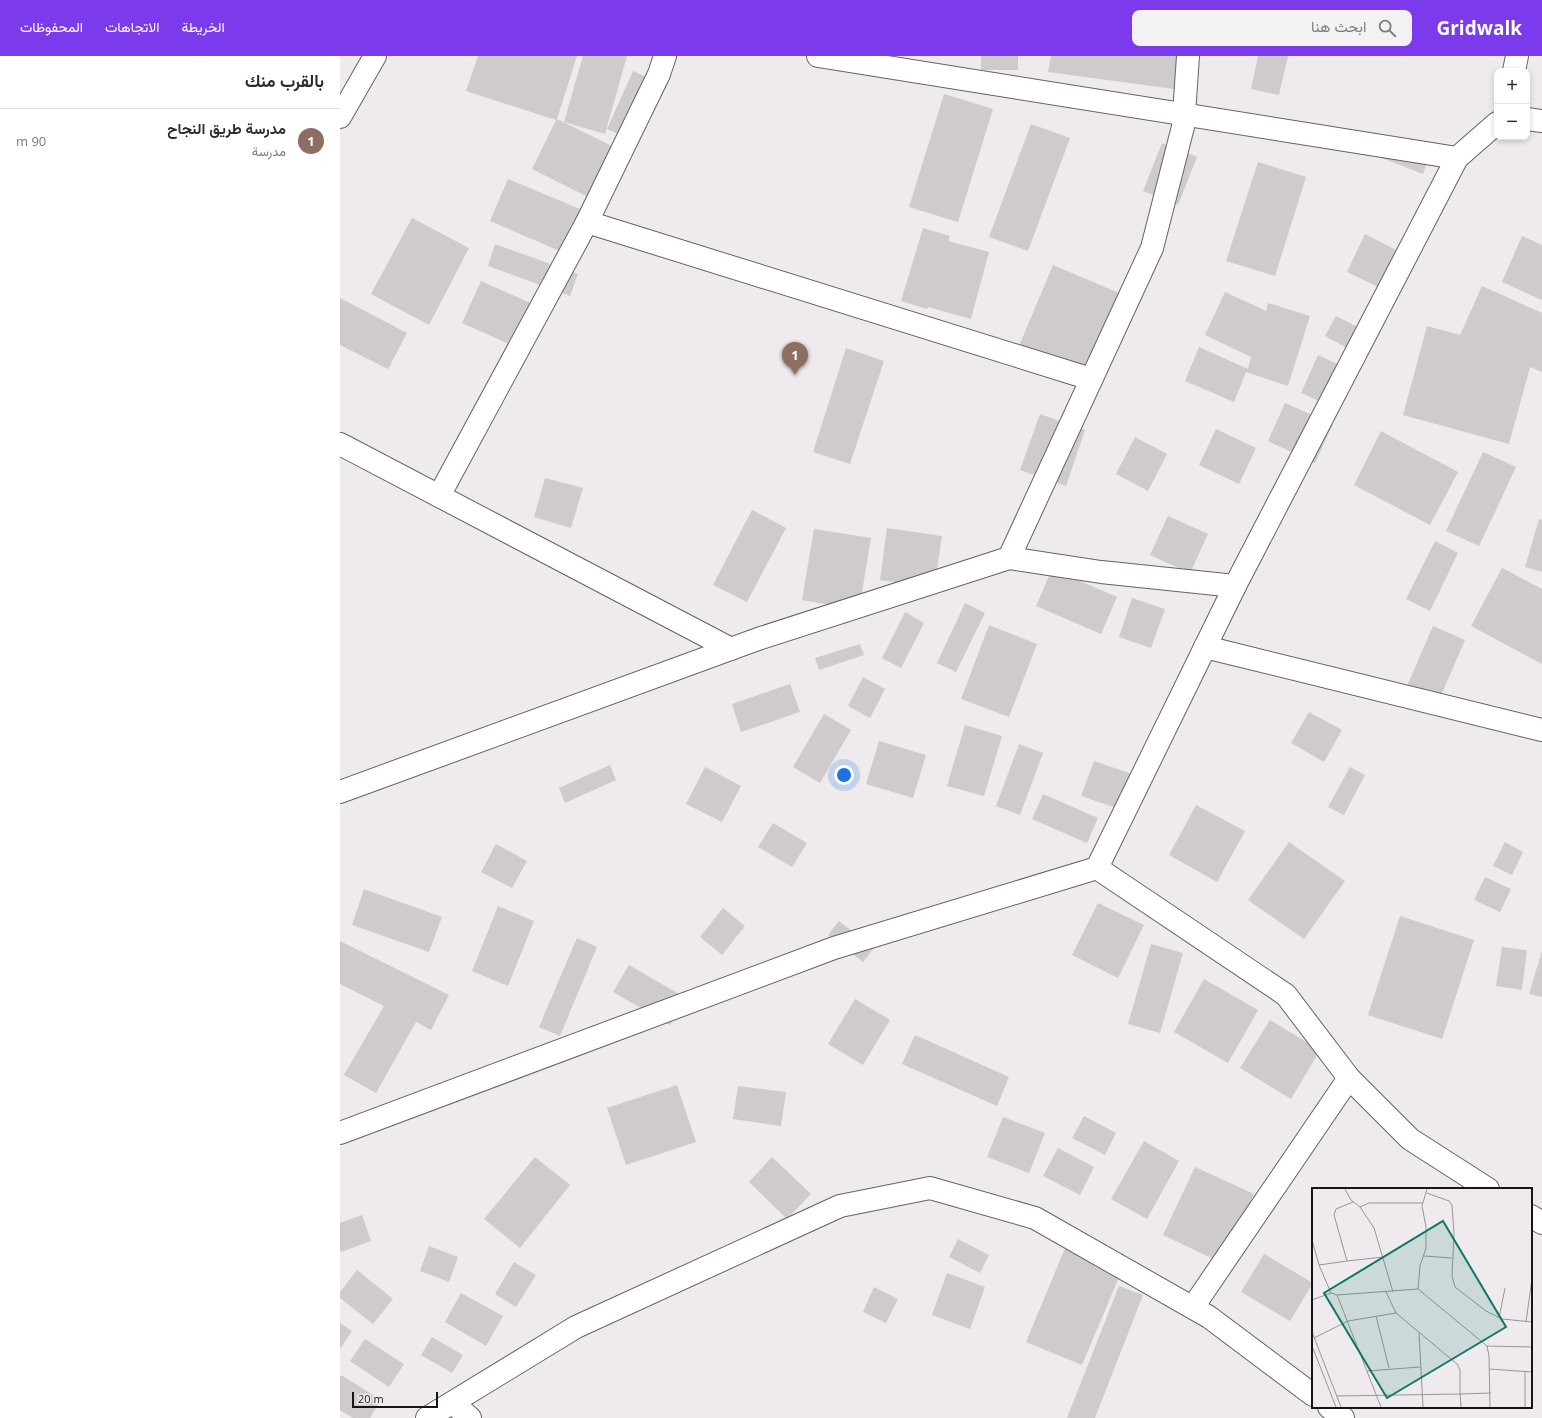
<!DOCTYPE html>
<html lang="ar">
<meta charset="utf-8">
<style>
body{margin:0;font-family:"Open Sans",Vazirmatn,sans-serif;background:#f2f2f3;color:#2b2b33;direction:rtl}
.controls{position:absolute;right:12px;top:12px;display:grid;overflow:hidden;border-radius:8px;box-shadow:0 2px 6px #0003}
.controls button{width:36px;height:36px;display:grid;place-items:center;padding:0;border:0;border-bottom:1px solid #e1e1e2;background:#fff;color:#2b2b33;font:20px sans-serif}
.scale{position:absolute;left:12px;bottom:10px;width:86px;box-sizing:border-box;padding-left:4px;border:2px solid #171617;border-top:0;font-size:11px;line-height:14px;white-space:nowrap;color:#171617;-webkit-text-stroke:3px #eeeaed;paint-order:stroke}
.you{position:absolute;left:504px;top:719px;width:14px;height:14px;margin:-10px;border:3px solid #fff;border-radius:50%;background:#1a73e8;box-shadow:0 0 0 6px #1a73e833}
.badge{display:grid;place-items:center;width:26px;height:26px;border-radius:50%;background:#7c3aed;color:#fff;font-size:13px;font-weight:700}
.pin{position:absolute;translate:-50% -33px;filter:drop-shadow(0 1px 2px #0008)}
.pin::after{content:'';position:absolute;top:21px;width:14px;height:12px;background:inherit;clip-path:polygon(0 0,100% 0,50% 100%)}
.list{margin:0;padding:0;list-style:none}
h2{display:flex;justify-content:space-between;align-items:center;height:52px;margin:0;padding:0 16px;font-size:17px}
h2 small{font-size:13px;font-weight:400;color:#7c7c81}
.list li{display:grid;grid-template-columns:26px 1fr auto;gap:12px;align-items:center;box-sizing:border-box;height:64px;padding:0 16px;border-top:1px solid #e1e1e2}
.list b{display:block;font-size:15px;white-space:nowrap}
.list p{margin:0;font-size:13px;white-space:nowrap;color:#7c7c81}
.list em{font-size:13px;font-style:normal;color:#7c7c81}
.icon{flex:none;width:22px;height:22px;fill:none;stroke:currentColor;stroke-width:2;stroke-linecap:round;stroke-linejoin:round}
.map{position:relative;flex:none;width:1202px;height:1362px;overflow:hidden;direction:ltr}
header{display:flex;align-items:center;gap:24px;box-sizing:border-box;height:56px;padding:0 20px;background:#7c3aed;color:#fff}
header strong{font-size:19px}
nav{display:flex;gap:22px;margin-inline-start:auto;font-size:14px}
.search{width:280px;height:36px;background:#f2f2f3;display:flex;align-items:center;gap:10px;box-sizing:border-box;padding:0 14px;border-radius:8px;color:#7c7c81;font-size:15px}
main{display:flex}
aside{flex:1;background:#fff}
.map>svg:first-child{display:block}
.building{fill:#cecacd}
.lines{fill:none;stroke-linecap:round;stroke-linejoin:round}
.street-casing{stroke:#656164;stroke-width:24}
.street{stroke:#fff;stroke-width:22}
.inset-road{fill:none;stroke:#989597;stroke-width:1}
.view{fill:#0f766e;fill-opacity:0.15;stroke:#0f766e;stroke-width:2}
.inset-edge{fill:none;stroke:#171617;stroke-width:2}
</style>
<header>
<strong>Gridwalk</strong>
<div class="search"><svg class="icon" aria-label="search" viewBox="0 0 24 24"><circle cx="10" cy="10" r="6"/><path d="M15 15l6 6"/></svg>ابحث هنا</div>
<nav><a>الخريطة</a><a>الاتجاهات</a><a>المحفوظات</a></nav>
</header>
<main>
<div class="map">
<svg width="1202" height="1362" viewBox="0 0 1202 1362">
<rect width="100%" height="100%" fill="#eeeaed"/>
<g class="building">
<path d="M138,0h99l-20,63 61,30 -24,51 -62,-31 24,-49 -90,-29z"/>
<path d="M243,0h44l-22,78 -41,-12z"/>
<rect x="641" y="0" width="37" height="14"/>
<path d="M711,0h127l-4,33 -126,-17z"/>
<path d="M918,0h30l-9,39 -28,-6z"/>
<path d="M293,15l27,12 -26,58 -27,-12z"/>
<path d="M604,38l49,15 -35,113 -49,-15z"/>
<path d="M691,68l39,14 -42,113 -39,-14z"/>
<path d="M1034,76l56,22 -7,20 -57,-22z"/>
<path d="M822,87l35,14 -19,48 -35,-14z"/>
<path d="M918,106l48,15 -31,99 -49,-15z"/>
<path d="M168,123l72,30 -18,43 -72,-31z"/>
<path d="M72,162l57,30 -40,77 -58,-31z"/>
<path d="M583,172l27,8 -2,5 41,11 -18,67 -43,-12 -1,2 -26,-8z"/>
<path d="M1025,178l33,17 -18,37 -33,-16z"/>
<path d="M1182,180l20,9v55l-40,-18z"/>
<path d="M155,188l83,30 -8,22 -82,-30z"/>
<path d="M713,209l66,28 -39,92 -66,-27z"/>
<path d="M141,225l58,26 -19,42 -58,-26z"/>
<path d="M1142,230l60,27v59l-12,-5 -21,77 -106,-29 24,-89 33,9z"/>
<path d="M885,236l41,19 2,-8 42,13 -22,70 -42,-14 -12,30 -49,-21 14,-34 49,22 3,-12 -46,-22z"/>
<path d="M0,242l67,35 -19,36 -48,-24z"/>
<path d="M996,260l22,11 -11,21 -22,-12z"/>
<path d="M506,292l38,13 -34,103 -37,-12z"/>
<path d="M978,299l37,17 -16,38 -38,-17z"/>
<path d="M945,347l48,21 -18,39 -47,-22z"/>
<path d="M700,358l45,16 -19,56 -46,-16z"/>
<path d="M876,373l40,19 -17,36 -40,-19z"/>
<path d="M1041,375l77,41 -28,53 -76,-40z"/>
<path d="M795,381l32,17 -19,37 -32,-17z"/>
<path d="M1143,396l33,15 -37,79 -33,-15z"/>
<path d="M205,422l38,10 -12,40 -37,-11z"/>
<path d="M412,454l34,18 -39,74 -34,-17z"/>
<path d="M828,460l40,18 -18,39 -40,-18z"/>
<path d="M1199,463l3,1v52l-17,-5z"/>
<path d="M547,472l55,8 -8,52 -54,-8z"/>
<path d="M474,473l57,9 -12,72 -57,-10z"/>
<path d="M1095,485l23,12 -28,58 -24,-12z"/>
<path d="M1162,512l40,21v75l-71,-38z"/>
<path d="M712,513l65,28 -16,37 -65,-28z"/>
<path d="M792,542l33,11 -14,39 -32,-11z"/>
<path d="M625,547l20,10 -29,59 -19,-9z"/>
<path d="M565,556l19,11 -23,45 -19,-10z"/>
<path d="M649,569l48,19 -28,73 -48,-18z"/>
<path d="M1093,570l32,14 -29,67 -32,-14z"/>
<path d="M520,588l4,11 -45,15 -4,-12z"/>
<path d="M523,621l22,12 -15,29 -22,-12z"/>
<path d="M450,628l10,28 -59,20 -9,-28z"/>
<path d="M969,656l33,18 -18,32 -33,-19z"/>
<path d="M484,658l27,16 -31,53 -27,-16z"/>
<path d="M625,669l37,11 -18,60 -37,-10z"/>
<path d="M539,685l47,14 -13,43 -47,-14z"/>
<path d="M679,688l24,9 -23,62 -24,-9z"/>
<path d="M754,705l41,14 -13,35 -41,-14z"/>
<path d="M270,709l6,15 -51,23 -6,-15z"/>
<path d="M365,711l36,19 -19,36 -36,-18z"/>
<path d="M1010,711l15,8 -21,40 -16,-8z"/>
<path d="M703,738l55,24 -11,25 -55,-24z"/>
<path d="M856,749l49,26 -28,51 -48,-27z"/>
<path d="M433,767l34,20 -15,24 -34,-20z"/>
<path d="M949,786l56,39 -41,58 -56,-39z"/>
<path d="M1165,786l18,10 -11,23 -19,-9z"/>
<path d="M156,788l31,17 -15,27 -31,-16z"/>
<path d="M1145,821l26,12 -11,23 -26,-12z"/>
<path d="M24,833l78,28 -13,35 -77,-27z"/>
<path d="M758,847l46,22 -26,53 -46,-23z"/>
<path d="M158,850l36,15 -26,65 -36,-15z"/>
<path d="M383,852l22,18 -23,29 -22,-18z"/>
<path d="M1060,860l74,24 -32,99 -74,-24z"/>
<path d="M499,865l35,27 -11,14 -35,-27z"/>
<path d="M237,882l20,9 -37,89 -21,-9z"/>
<path d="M0,885l109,54 -18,35 -15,-8 -40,71 -32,-18 40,-69 -44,-22z"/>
<path d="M811,888l32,9 -23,80 -32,-9z"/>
<path d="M1162,891l25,3 -5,40 -26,-4z"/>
<path d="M1202,895v46l-13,-3z"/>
<path d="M289,909l57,33 -16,27 -57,-33z"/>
<path d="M864,923l54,31 -30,53 -54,-31z"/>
<path d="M515,943l35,21 -27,45 -35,-21z"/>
<path d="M930,964l50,30 -29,49 -51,-31z"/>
<path d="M575,979l94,42 -12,29 -95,-42z"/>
<path d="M337,1029l19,57 -70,23 -19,-57z"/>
<path d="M398,1030l48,6 -5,34 -48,-7z"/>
<path d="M744,1060l32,17 -11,22 -33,-17z"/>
<path d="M663,1061l42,16 -16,40 -42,-16z"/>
<path d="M804,1085l35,20 -32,58 -36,-20z"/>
<path d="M718,1092l36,19 -14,28 -37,-19z"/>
<path d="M195,1101l35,28 -50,63 -36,-29z"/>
<path d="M432,1101l39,37 -24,25 -38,-37z"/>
<path d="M855,1111l59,27 -32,69 -59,-28z"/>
<path d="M22,1159l9,26 -30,11 -1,-4v-25z"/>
<path d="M618,1183l31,16 -9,18 -31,-16z"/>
<path d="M89,1190l29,11 -9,25 -29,-11z"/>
<path d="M726,1190l56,24 -40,95 -56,-23z"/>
<path d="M924,1198l49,29 -23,38 -49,-29z"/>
<path d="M174,1206l22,13 -20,32 -21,-13z"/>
<path d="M17,1214l36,29 -20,25 -33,-26v-6z"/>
<path d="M607,1217l38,14 -15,42 -38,-14z"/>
<path d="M779,1230l24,9 -48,123h-28z"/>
<path d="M534,1231l24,12 -12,24 -23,-11z"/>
<path d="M121,1237l42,23 -17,30 -41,-24z"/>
<path d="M0,1267l12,8 -12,18z"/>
<path d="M92,1281l31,18 -11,18 -31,-18z"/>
<path d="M25,1283l39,25 -15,23 -39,-26z"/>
<path d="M1,1319l40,25 -11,18h-17l-13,-8v-33z"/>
</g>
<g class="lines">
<defs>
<g id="street">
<path d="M478,0l639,102"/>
<path d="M1174,15l3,-15"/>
<path d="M0,61l35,-61"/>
<path d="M1187,63l15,2"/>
<path d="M247,166l504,157"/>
<path d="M0,388l391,205"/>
<path d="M99,440l148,-274 72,-148 6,-18"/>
<path d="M669,502l143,-310 34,-133 -2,-1 4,-58"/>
<path d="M865,591l337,83"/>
<path d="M0,736l418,-153 251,-81 92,14 134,14"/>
<path d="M757,812l189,127 63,83 61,61 78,50"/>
<path d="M0,1077l494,-185 263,-80 138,-282 222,-428 40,-35"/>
<path d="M1191,1160l11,7"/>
<path d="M853,1251l156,-229"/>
<path d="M113,1347l17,15"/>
<path d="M989,1351l14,11"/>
<path d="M87,1362l149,-91 264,-121 90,-18 105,30 174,99 104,78"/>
</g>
</defs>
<use href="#street" class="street-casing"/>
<use href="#street" class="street"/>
</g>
<g transform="translate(972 1132)">
<rect width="220" height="220" fill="#eeeaed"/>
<path class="inset-road" d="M33,1l6,11 9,7 14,21 19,64M115,5l22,8 3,4 2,29 -2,42 3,11 31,24 16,8 30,3M41,14l-17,7 -2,6 13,46 36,-4M48,19l9,-4h54M0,52l7,25M112,68l28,2M106,101l2,-23 6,-18v-21l-4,-21 5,-17M19,105l-12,-28 28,-4M25,107l44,112M0,112l19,-7 6,2 81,-6 69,57 2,10 1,51M64,128l13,52M187,130l6,-30M214,134l6,-43M0,144l29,75M107,145l4,74M2,150l34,-17 48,-8M0,158l24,61M175,158l45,1M178,181l42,3M55,183l53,-4M25,208l123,-2v-24l-3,-6 -61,-51 -10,-21M149,219l-1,-13 31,-1M213,219v-36"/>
<path class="view" d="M131,33l63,106 -119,71 -63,-105z"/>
<rect width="220" height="220" class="inset-edge"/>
</g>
</svg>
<div class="controls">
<button>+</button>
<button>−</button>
</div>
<div class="scale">20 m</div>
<div class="you"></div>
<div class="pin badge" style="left:455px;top:319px;background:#8d6e63">1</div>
</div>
<aside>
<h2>بالقرب منك<small></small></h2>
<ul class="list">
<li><span class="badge" style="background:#8d6e63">1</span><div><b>مدرسة طريق النجاح</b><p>مدرسة</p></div><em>90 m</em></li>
</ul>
</aside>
</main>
